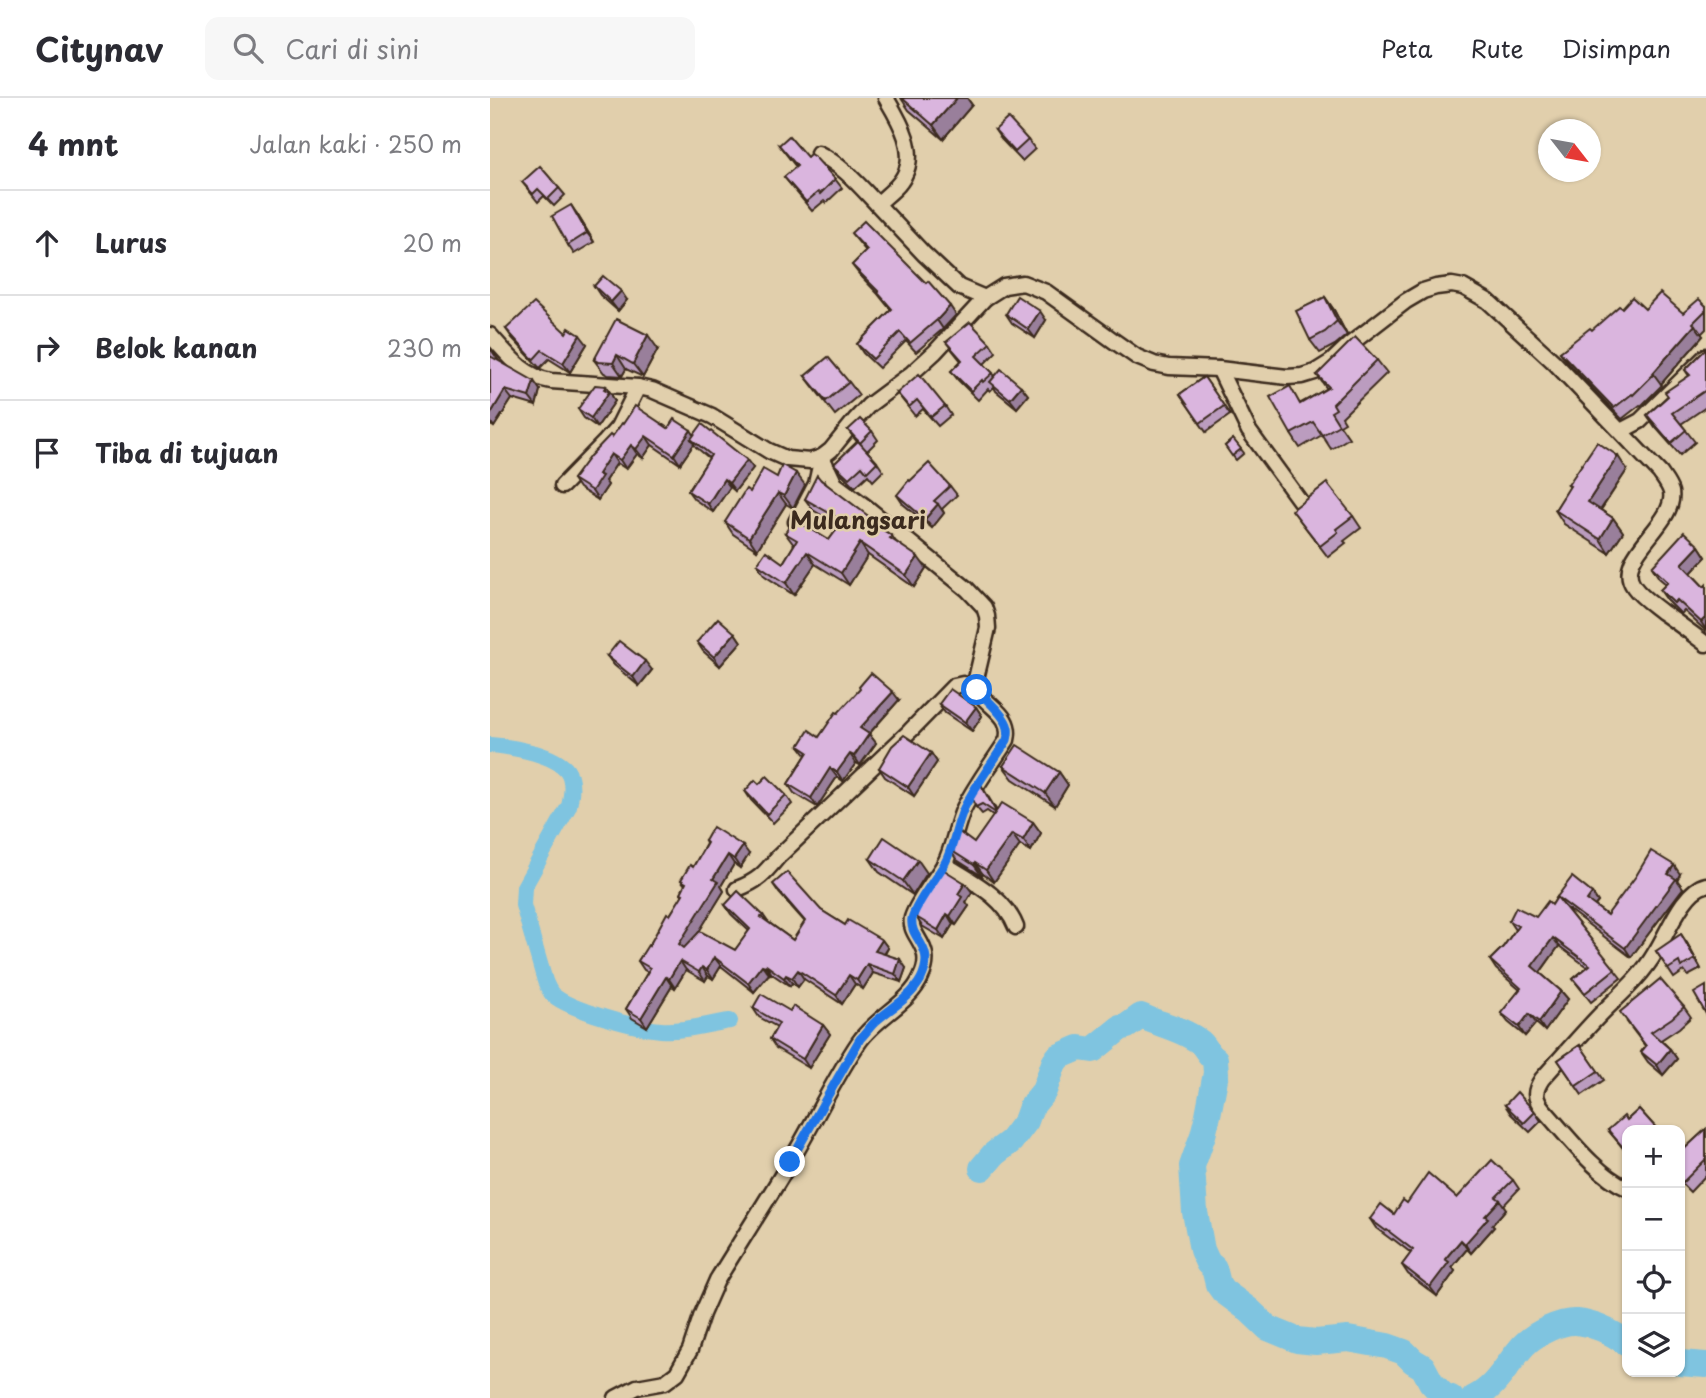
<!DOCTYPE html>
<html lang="id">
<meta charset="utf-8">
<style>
body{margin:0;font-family:"Playpen Sans",sans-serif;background:#f7f7f7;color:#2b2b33}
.controls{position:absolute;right:21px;bottom:21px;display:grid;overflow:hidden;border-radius:14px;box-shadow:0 2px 5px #0004}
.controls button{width:63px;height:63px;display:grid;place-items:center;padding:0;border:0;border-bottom:2px solid #e1e1e2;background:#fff;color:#2b2b33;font:35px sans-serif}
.compass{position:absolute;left:1048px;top:21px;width:63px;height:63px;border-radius:50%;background:#fff;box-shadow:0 2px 5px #0004;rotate:121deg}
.stop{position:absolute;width:21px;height:21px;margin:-16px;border:5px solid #1a73e8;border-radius:50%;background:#fff}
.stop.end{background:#1a73e8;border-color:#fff;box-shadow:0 2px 7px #0008}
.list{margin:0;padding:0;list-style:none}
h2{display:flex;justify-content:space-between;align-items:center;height:91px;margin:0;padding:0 28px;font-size:30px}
h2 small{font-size:23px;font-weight:400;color:#7c7c81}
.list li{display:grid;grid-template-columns:46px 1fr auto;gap:21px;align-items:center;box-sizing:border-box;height:105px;padding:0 28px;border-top:2px solid #e1e1e2}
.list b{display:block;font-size:26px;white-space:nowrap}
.list em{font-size:23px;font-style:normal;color:#7c7c81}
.icon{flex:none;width:38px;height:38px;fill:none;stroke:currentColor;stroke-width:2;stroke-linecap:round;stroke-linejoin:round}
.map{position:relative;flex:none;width:1216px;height:1300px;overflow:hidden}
header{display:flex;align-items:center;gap:42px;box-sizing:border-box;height:98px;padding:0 35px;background:#fff;border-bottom:2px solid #e1e1e2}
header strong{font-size:33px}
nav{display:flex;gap:38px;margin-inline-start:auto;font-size:24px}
.search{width:490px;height:63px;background:#f7f7f7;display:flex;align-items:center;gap:18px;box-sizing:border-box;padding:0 24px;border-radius:14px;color:#7c7c81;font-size:26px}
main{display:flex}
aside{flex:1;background:#fff}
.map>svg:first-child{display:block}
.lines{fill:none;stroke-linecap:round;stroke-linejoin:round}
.canal{stroke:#7fc4e0;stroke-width:16}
.river{stroke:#7fc4e0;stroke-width:26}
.street-casing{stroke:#3b2a1e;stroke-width:19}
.street{stroke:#e1cfac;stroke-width:14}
.wall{fill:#bb9cbf;stroke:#3b2a1e;stroke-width:2}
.shaded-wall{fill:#997f9b;stroke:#3b2a1e;stroke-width:2}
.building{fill:#dab5de;stroke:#3b2a1e;stroke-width:2}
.route{stroke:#1a73e8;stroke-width:9}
.labels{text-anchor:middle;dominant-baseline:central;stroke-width:5;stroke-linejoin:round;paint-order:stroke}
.quarter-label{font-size:24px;font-weight:bold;fill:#3b2a1e;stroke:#e1cfac}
</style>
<header>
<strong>Citynav</strong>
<div class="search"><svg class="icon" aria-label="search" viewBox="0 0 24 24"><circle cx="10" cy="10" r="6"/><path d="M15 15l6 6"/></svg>Cari di sini</div>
<nav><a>Peta</a><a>Rute</a><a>Disimpan</a></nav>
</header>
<main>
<aside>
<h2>4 mnt<small>Jalan kaki · 250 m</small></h2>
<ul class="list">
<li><svg class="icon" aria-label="ahead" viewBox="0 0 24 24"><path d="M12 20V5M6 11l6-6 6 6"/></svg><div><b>Lurus</b></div><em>20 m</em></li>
<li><svg class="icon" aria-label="right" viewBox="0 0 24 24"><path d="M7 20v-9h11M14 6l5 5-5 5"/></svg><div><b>Belok kanan</b></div><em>230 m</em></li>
<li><svg class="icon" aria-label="arrive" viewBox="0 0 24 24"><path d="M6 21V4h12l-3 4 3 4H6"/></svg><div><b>Tiba di tujuan</b></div></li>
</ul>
</aside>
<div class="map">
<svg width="1216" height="1300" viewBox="0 0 1216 1300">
<rect width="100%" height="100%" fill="#e1cfac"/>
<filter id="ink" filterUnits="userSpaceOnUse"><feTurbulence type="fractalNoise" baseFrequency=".0143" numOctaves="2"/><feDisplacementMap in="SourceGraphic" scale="14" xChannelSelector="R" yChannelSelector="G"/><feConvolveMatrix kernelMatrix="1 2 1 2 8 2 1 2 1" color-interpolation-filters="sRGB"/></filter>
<g filter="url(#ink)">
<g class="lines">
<path class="canal" d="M0,647c16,1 30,4 45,8 32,10 42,19 34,53l-45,81 -1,18 22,76c2,5 4,10 8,14 17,15 84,33 108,35 22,2 47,-6 69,-9"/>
<g class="river">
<path d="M492,1070l12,-14 17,-13 15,-20 5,-14 13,-16 10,-28 4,-6 21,-9 14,2 27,-22 7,-2 14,-10c20,9 42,13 59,26 6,5 8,13 15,17l1,14 -8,42 -5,20 -11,31 3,46 7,38 6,13 6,5 4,16 5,7 26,19 19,18 29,12 19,2 32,-3 39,7 17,6 9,9 10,6 8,15 12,13 8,3"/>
<path d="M1190,1265l26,2"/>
<path d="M984,1300c22,-10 33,-34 49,-52 11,-12 37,-25 54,-24 17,2 36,11 50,21"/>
</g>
<defs>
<g id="street">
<path d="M396,0c13,22 32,52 18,78 -5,11 -18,20 -27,28l47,50 35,33 26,11"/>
<path d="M328,55c24,12 41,32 59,51"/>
<path d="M0,237c19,21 33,41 61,46l87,6 14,3 60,26 57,35 18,8 23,2 12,-4 9,-7 25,-31 13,-14 43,-32 23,-21 50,-54 19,-12 19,-3 23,9 68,49 23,16 17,7 15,3 50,2 68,8 15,-1 13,-4 16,-10 18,-17 57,-44 17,-10 13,-4 16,-2 11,2 25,14 66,61 106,111c4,6 9,12 11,19 6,32 -59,65 -37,95 7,10 18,17 28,25 15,10 29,21 44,32"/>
<path d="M729,271l30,62 51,70"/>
<path d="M1131,333l19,-10 66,-65"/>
<path d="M72,388l42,-43 14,-16 20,-40"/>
<path d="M306,424l20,-38 6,-27"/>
<path d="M454,766c27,17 60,32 72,63"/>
<path d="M247,791c21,-8 27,-15 41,-32l132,-126 44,-45 9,-2 13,4"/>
<path d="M1137,1090c-31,-13 -61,-54 -84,-79 -9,-11 -9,-18 -1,-30 18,-20 36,-41 55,-61 20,-21 43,-39 58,-65 12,-18 28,-63 51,-68"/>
<path d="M126,1300l21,-11 28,-5 12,-9 13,-23 12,-36 15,-34c24,-39 49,-78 73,-118 24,-39 43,-82 69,-120 17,-25 51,-39 62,-65 15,-31 -13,-40 -9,-59 4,-15 25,-41 33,-55 9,-18 11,-38 19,-55 12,-24 29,-46 43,-68 7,-29 -27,-34 -32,-57l13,-55 -1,-12 -3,-9 -17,-18 -101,-82 -31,-23 -13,-27"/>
</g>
</defs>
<use href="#street" class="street-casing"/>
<use href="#street" class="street"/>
</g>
<g class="wall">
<path d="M411,0h66l5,7 -29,34 -34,-29z"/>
<path d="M505,32l33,10 7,9 -13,12 -21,-22z"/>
<path d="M289,47l28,12 28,22 7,9 -16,15 -2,-2 -12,10 -28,-34 12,-10z"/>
<path d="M32,84l37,6 6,7 -11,11 -10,-10 -6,6z"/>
<path d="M87,116l17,28 -20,12 -6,-9z"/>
<path d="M361,135l105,82 -13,14 -27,23 -10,-11 -27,27 -16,-15 -6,-9 34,-34 -13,-16 -19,-20 -7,-9 14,-14z"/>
<path d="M104,188l33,14 -9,11 -18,-16z"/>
<path d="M835,199l9,13 13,25 -12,10 -15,8 -10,-13z"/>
<path d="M1216,208v23l-5,5 2,2 -42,48 1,1 -21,21 -1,-1 -18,14 -54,-56 -8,-11 32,-22 53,-21 38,4z"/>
<path d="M516,216l40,6 -11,18 -23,-15z"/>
<path d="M16,231l60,4 21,11 -17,28 -21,-13 -9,9 -2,-2 -26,-28z"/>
<path d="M456,244l44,1 6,9 -12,12 11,12 26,10 7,9 -11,13 -21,-17 -2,-4 -4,4 -2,-2 -10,11 -20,-20 -7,-9 10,-10z"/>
<path d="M0,250l9,13 41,29 -4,16 -24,-7 -18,28 -4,-2z"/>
<path d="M168,251l-15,28 -17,-8 -4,7 -14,-1 -4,-2 -10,-13z"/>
<path d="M1216,251v58l-25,17 14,18 -15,13 -25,-28 -8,-12 42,-39 -4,-6z"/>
<path d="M887,262l10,13 -45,44 3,5 -5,3 9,13 -18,11 -9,-14 -22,13 -9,-14 10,-31 26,-14 -10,-14z"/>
<path d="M315,278l44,6 10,13 -24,20z"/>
<path d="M714,279l26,38 -24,17 -26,-38z"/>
<path d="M407,295l48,13 6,9 -13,11 -15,-17 -8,7z"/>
<path d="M122,297v1l3,5 -18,26 -13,-9 -6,-9z"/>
<path d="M133,326l45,4 26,7 59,33 -18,23 -5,-4 -17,25 -19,-13 -6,-8 21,-33 -13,-11 -2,-3 -14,20 -28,-19 -9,13 -6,-4 -11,15 -9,-6 -12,18 3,4 -10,15 -19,-12 -6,-9z"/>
<path d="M358,332l24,1 6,9 -11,11 10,11 6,9 -10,10 -5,-6 -13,12 -14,-14 -7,-9 23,-22z"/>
<path d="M743,341l11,14 -8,7 -11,-14z"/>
<path d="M1137,372l-26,40 12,8 10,14 -14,21 -45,-29 -9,-14 15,-23 -2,-2z"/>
<path d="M287,379l28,8 -12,23 -7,-4 -29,46 -24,-16 -8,-12z"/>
<path d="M331,382l57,46 14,10 4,6 30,26 -12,19 -46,-32 -19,30 -34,-21 -21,31 -29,-19 -8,-12 26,-1 11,-18 -9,-12 44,7 10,-14 -26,-16 -8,-11z"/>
<path d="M420,383l40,5 7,9 -15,14 2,4 -12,15 -29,-24 -6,-9z"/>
<path d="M802,412l61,6 8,12 -17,13 2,2 -18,14z"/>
<path d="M1209,448l7,11 -15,16 13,14 2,-2v46l-22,-20 -3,3 -14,-14 -7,-10 6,-6 -7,-6 -7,-11z"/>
<path d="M245,535l6,9 -21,24 -17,-15 -6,-9z"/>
<path d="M117,558l45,14 -13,16 -25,-21z"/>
<path d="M409,602l-30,34 7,9 -16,22 -4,-2 -13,18 -6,-4 -20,30 -23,-14 -6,-9 18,-29 -7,-9 20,-9 19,-24z"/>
<path d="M449,606l37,3 6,9 -10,15 -27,-18z"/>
<path d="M441,655l6,9 -23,34 -29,-19 -6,-9z"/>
<path d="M513,668l56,6 9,13 -13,21 -42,-27z"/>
<path d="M490,685l17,28 36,11 8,11 -10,18 -11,-6 -26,37 -11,-8 -1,2 -25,-16 -8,-11 25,-6 20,-27 -7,-5 -5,3 -6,-7z"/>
<path d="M269,686l27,11 6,9 -19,19 -22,-23 -6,-9z"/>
<path d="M215,743l44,13 -9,14 -6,-4 -13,22 3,5 -27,43 38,16 14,-19 -18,-17 -6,-9 38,10 5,7 25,18 12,-18 -26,-29 -6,-9 48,26 24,15 37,15 6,8 -3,6 21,14 -5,14 -28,-9 -10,16 -8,-5 -13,20 -38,-25 -6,8 -6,-4 -2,3 -18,-12 -1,1 -2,-1 -15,18 -33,-26 -8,13 -5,-3 -3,5 -19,-11 -11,18 -3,-2 -25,41 -15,-9 -6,-9 22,-37 -4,-2 -6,-9 32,-46 13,-20 -2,-2 4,-8 -4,-5 12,-13 13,-23z"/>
<path d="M380,761l57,14 -14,22 -34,-23z"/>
<path d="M1190,776l-3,6 6,8 -52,69 -67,-51 57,72 -30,24 -18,-23 14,-12 -28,-21 -19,27 21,18 7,8 -23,32 -9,-8 -11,13 -17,-14 -7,-9 19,-23 -24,-21 -6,-9 13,-13 12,-17 -6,-9 27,-4 16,-12 5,-8 35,-4 6,9 -3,4 12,9z"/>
<path d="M482,794l-6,10 3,4 -13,19 -3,-1 -9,15 -22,-13 -6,-9z"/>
<path d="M1197,845l14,26 -13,7 -4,-5 -10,7 -18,-27z"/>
<path d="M1194,909l7,10 -12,11 -18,12 9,9 7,10 -14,16 -15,-13 -7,-10 4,-6 -18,-24z"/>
<path d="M263,910l37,3 33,14 7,9 -21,34 -33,-20 -6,-9 7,-12 -18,-10z"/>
<path d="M1090,947l24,35 -22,15 -24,-35z"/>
<path d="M1015,1007l30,7 6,9 -11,11 -19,-18z"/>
<path d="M1149,1011l19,21h-31v23l-19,-23 19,-10z"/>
<path d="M1216,1031v46l-16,17 -10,-10v-29z"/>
<path d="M1023,1082l6,9 -16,17 3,3 -14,16 2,2 -23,26 -4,-4 -15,18 3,4 -18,25 -29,-22 -6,-9 9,-12 -18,-14 -1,1 -16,-12 -6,-9 24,-5 13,-11 50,-5z"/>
</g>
<g class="shaded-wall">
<path d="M467,0h10l5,7 -29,34 -10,-14z"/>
<path d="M81,107l6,9 17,28 -7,-9z"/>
<path d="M131,193l6,9 -9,11 -7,-9z"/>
<path d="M835,199l9,13 13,25 -10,-14z"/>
<path d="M460,208l6,9 -13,14 -6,-9z"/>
<path d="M550,213l6,9 -11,18 -7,-9z"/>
<path d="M1205,227l8,11 -42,48 -8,-11z"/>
<path d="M90,237l7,9 -17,28 -7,-9z"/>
<path d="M158,237l10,14 -15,28 -10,-13z"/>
<path d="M127,257l9,14 -4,7 -9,-13z"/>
<path d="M44,283l6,9 -4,16 -7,-9z"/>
<path d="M116,288l6,9v1l3,5 -18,26 -6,-9z"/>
<path d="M531,288l7,9 -11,13 -7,-9z"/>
<path d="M15,292l7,9 -18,28 -4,-6v-6z"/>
<path d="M201,332l6,9h-6l3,5 -14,20 -6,-9z"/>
<path d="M156,338l6,9 -9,13 -7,-9z"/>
<path d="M141,347l6,9 -11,15 -6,-9z"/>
<path d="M121,356l6,9 -12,18 3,4 -10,15 -6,-9 6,-17z"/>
<path d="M1128,358l9,14 -30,45 -9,-13z"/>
<path d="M257,362l6,8 -18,23 -6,-8z"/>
<path d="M306,375l9,12 -12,23 -9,-12z"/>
<path d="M234,381l6,8 -17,25 -5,-8z"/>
<path d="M288,395l8,11 -29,46 -8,-12z"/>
<path d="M448,406l6,9 -12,15 -7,-9z"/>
<path d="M1123,420l10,14 -14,21 -9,-14z"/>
<path d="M370,445l8,12 -19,30 -8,-12z"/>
<path d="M1209,448l7,11 -17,18 -7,-11z"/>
<path d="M317,454l8,12 -21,31 -8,-12z"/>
<path d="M428,459l8,11 -12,19 -8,-12z"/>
<path d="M1216,519v13l-5,-8z"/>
<path d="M245,535l6,9 -21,24 -6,-9z"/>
<path d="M155,563l7,9 -13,16 -6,-9z"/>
<path d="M403,594l6,8 -33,37 -6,-9z"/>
<path d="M486,609l6,9 -10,15 -7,-9z"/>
<path d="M379,636l7,9 -16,22 -6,-9z"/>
<path d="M441,655l6,9 -23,34 -6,-9z"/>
<path d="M360,656l6,9 -13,18 -6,-9z"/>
<path d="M340,670l7,9 -20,30 -6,-9z"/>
<path d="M569,674l9,13 -13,21 -10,-13z"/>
<path d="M543,724l8,11 -10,18 -8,-11z"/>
<path d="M522,736l8,11 -26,37 -8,-12z"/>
<path d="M253,748l6,8 -9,14 -6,-9z"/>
<path d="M238,757l6,9 -13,22 3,5 -38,62 -7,-9 34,-65z"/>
<path d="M428,762l9,13 -14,22 -10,-14z"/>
<path d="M485,765l8,11 -1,2 -8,-11z"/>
<path d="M1184,767l6,9 -3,6 6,8 -52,69 -6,-9z"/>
<path d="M475,785l7,9 -6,10 3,4 -13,19 -6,-9 8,-22z"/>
<path d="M1102,795l6,9 -5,6 -6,-8z"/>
<path d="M457,816l6,10 -9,15 -6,-9z"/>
<path d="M1191,836l6,9 14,26 -6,-10z"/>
<path d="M1063,840l6,8 -21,29 -6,-9z"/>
<path d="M392,842l6,8 -7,11 -6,-8z"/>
<path d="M224,859l7,9 -8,13 -6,-9z"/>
<path d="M410,861l6,9 -5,14 -6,-8z"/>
<path d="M190,863l6,9 -11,18 -6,-9z"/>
<path d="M377,866l6,9 -10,16 -6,-9z"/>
<path d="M272,867l7,9 -15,18 -6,-9z"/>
<path d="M276,867l6,9 -1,1 -6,-9z"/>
<path d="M212,869l6,9 -3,5 -6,-9z"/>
<path d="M308,872l6,9 -6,8 -6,-9z"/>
<path d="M296,877l6,8 -2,3 -6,-8z"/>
<path d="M359,877l6,9 -13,20 -6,-9z"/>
<path d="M176,879l6,9 -25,41 -6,-9z"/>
<path d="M1071,893l7,8 -23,32 -6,-9z"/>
<path d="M1039,916l7,9 -11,13 -6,-9z"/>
<path d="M333,927l7,9 -21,34 -6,-9z"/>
<path d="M1180,951l7,10 -14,16 -6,-10z"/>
<path d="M1010,1102l6,9 -14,16 2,2 -23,26 -6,-9 20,-28z"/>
<path d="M971,1142l6,9 -15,18 3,4 -18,25 -7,-9 15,-28z"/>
</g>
<g class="building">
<path d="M412,0h55l-24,27z"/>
<path d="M518,20l20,22 -13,12 -20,-22z"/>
<path d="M299,38l18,21 3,-3 5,3 20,22 -15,15 -2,-2 -12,10 -22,-25 13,-11 -18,-21z"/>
<path d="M50,68l19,22 -11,11 -10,-10 -5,5 -11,-12z"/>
<path d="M81,107l16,28 -19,12 -16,-29z"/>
<path d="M374,123l62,62 2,-2 22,25 -13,14 -27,23 -10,-11 -27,27 -16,-15 35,-35 -14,-16 1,-1 -27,-27 15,-15 -16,-17z"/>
<path d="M113,178l18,15 -10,11 -17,-16z"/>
<path d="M1170,195l23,20 16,-14 7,7v4l-13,13 2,2 -42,48 1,1 -21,21 -1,-1 -18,14 -54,-56 30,-24 2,2 27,-24 3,2 10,-11 13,12z"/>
<path d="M527,198l23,15 -12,18 -22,-15z"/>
<path d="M835,199l12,24 -12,11 -15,8 -14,-29z"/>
<path d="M44,205l32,30 3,-5 11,7 -17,28 -21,-13 -8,9 -3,-2 -25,-28z"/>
<path d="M126,221l32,16 -15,29 -16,-9 -4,8 -15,-1 -4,-2z"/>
<path d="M480,224l20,21 -14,13 17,17 -10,9 -1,-2 -11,11 -20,-20 11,-11 -16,-18z"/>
<path d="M865,239l22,23 -44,44 3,5 -5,3 8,13 -17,10 -9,-13 -22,12 -21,-37 20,-11 10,18 29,-17 -12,-12z"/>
<path d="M1216,251v41l-34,23 14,17 -15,13 -24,-28 21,-19 -3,-4 25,-17 -5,-5z"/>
<path d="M0,258l44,25 -5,16 -24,-7 -15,25z"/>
<path d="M338,259l21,25 -23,19 -21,-25z"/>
<path d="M511,271l20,17 -11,13 -20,-17z"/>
<path d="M429,276l26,32 -14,11 -14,-17 -8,7 -12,-14z"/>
<path d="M714,279l20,29 -24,17 -20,-29z"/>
<path d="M105,287l11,1 -2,3 5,3 -18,26 -13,-9z"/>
<path d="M145,308l33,22 6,-9 17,11 -17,25 -28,-19 -10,13 -5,-4 -11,15 -9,-6 -13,20 4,2 -10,15 -19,-12 17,-23 20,-21 2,2 10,-14 1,1z"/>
<path d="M370,321l12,12 -12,12 -12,-13z"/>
<path d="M212,326l45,36 -18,23 -5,-4 -16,25 -20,-13 23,-36 -20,-16z"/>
<path d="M743,341l8,10 -9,7 -7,-10z"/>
<path d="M368,343l19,21 -10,10 -5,-6 -13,12 -15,-14z"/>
<path d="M1107,344l21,14 -30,46 25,16 -13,21 -45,-29 15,-24 -2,-1z"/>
<path d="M439,365l21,23 -16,15 4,3 -13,15 -28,-24 12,-15 1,1z"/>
<path d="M292,367l14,8 -12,23 -6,-3 -29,45 -24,-16 21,-33 4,3 13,-23 14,8z"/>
<path d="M327,377l4,5 54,41 -2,2 19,13 -2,2 28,19 -12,18 -46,-32 -19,30 -34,-21 -21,31 -29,-19 9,-13 17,12 14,-23 -12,-7 9,-14 35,21 14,-19 -38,-22z"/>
<path d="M837,385l26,33 -17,13 2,3 -18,14 -28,-36z"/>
<path d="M1194,434l15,14 -17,18 22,23 2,-2v32l-5,5 -24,-22 -3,3 -14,-13 8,-8 -16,-15z"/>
<path d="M228,520l17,15 -21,24 -17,-15z"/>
<path d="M129,543l26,20 -12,16 -26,-21z"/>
<path d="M381,575l22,19 -33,36 9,6 -15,22 -4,-2 -13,18 -7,-4 -19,30 -23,-14 20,-32 -9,-6 10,-16 10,7 17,-25 2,1 22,-24 -1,-2z"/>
<path d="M460,591l26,18 -11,15 -26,-18z"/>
<path d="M414,637l27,18 -23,34 -29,-19 13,-22z"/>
<path d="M527,647l42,27 -14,21 -42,-27z"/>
<path d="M277,678l19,19 -19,19 -22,-23 10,-11 4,4z"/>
<path d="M490,685l16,29v1l-14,-9 -6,3 -5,-9z"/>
<path d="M512,705l31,19 -10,18 -11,-6 -26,36 -11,-7 -1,2 -25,-16 3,-8 7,-9 15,11z"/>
<path d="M223,729l30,19 -9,13 -6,-4 -15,24 5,3 -39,62 5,4 16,-17 35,19 15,-21 -25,-24 13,-14 25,24 -2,2 32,23 12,-19 -32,-37 14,-12 34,38 24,15 3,-5 34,20 -7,11 25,8 -5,15 -28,-10 -10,16 -8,-5 -13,20 -38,-25 -6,8 -6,-3 -2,3 -18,-13 -1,1 -3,-1 -14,18 -34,-26 -7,13 -5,-3 -3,5 -19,-11 -11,18 -3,-2 -25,41 -15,-9 24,-41 -12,-7 10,-16 1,1 18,-33 3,2 13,-21 -2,-1 5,-10 -5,-3 9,-15 3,2 14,-24 -2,-2z"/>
<path d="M394,739l34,23 -15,21 -33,-22z"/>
<path d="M1161,753l23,14 -6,9 8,5 -51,69 -68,-51 15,-20 20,16 -5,7 20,15 29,-39z"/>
<path d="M451,770l24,15 -7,11 4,3 -12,19 -3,-2 -9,16 -22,-13 -1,-6z"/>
<path d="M1067,799l58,72 -30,24 -12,-14 17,-14 -37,-27 -21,28 29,25 -22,31 -10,-8 -10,13 -18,-14 20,-25 -31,-28 13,-13 15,-21 -9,-5 7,-14 20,10 12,-16 4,4z"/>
<path d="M1191,836l14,25 -14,8 -2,-5 -11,7 -12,-18z"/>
<path d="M1170,881l24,28 -12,11 -21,14 19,17 -13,16 -16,-13 5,-6 -26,-34z"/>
<path d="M1216,888v28l-12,-21z"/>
<path d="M271,896l29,17 3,-5 30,19 -20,34 -33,-20 9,-16 -26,-15z"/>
<path d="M1090,947l18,26 -22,15 -18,-26z"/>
<path d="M1027,994l18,20 -11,11 -19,-18z"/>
<path d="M1149,1011l18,20 -2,1h-28v22l-19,-22 16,-14 3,4z"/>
<path d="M1216,1031v30l-23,23 -3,-3v-26z"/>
<path d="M1002,1062l21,20 -17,17 4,3 -15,16 3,2 -23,26 -4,-4 -16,19 4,3 -19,25 -28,-22 11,-15 -26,-20 -1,1 -16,-12 11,-15 13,10 9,-14 4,3 21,-30 29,25z"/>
</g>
</g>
<g class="lines" filter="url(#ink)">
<path class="route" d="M300,1064l70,-123c5,-5 9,-11 14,-16 16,-15 36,-24 47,-44 16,-33 -12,-39 -9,-60 2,-13 25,-42 33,-56 9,-17 11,-37 19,-55 12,-24 29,-46 43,-68 1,-5 2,-8 1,-12 -2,-12 -22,-29 -31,-38"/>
</g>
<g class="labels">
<g class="quarter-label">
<text x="368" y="421">Mulangsari</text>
</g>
</g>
</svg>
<div class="controls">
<button>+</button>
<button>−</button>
<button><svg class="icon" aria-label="locate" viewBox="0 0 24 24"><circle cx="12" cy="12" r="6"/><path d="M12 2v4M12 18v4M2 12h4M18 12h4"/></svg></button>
<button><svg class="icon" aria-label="layers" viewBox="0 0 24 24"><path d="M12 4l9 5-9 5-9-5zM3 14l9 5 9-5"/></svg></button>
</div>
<svg class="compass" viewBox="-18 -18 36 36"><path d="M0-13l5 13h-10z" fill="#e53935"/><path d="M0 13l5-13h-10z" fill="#7c7c81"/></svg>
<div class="stop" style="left:487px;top:592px"></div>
<div class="stop end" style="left:300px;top:1064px"></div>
</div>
</main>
